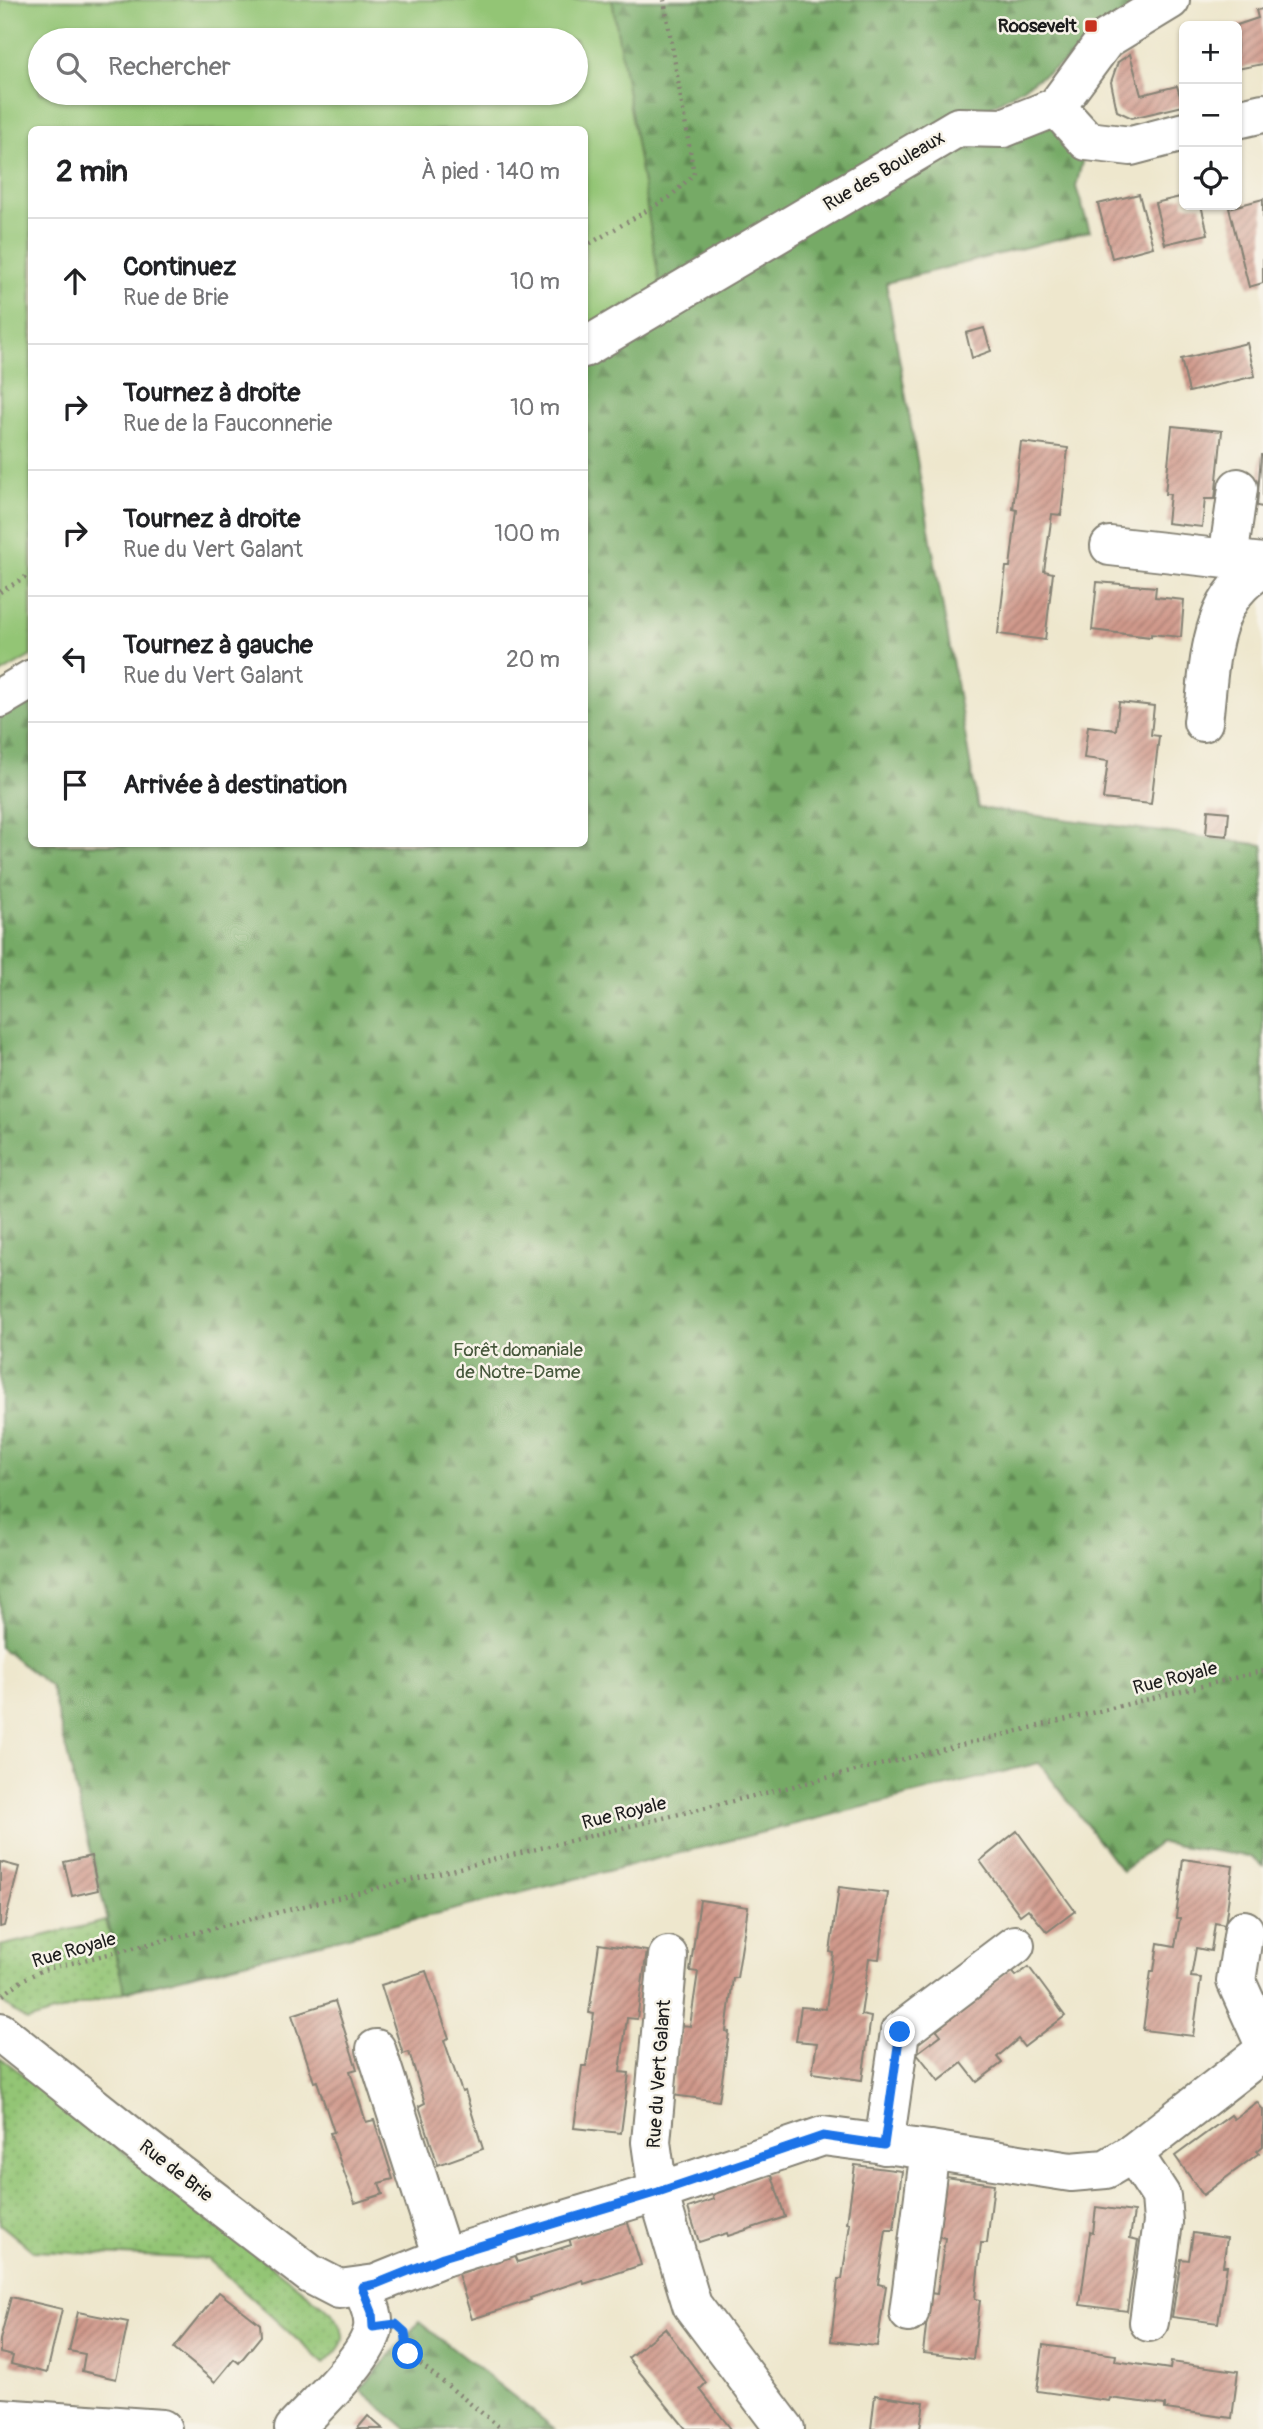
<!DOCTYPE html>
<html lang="fr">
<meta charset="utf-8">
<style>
body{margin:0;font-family:Pangolin,sans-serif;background:#f6f6f6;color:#202124}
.controls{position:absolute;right:21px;top:21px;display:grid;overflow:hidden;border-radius:10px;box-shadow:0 2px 5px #0004}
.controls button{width:63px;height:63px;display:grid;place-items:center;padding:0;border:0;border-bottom:2px solid #e0e0e0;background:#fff;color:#202124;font:35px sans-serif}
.stop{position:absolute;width:21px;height:21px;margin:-16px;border:5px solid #1a73e8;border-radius:50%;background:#fff}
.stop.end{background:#1a73e8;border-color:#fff;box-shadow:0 2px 7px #0008}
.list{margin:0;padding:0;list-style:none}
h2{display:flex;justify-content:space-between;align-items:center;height:91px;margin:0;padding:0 28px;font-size:30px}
h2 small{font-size:23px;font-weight:400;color:#757577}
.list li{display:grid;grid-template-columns:46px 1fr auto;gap:21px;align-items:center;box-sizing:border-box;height:126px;padding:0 28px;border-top:2px solid #e0e0e0}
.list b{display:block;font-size:26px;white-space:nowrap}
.list p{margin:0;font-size:23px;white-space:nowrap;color:#757577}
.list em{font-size:23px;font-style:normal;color:#757577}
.icon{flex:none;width:38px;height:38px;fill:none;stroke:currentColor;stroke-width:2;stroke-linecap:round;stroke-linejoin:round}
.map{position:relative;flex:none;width:1263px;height:2429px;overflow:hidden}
.search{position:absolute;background:#fff;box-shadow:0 2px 5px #0004;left:28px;top:28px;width:560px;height:77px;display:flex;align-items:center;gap:18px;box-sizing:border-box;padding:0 24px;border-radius:38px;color:#757577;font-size:26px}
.panel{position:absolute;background:#fff;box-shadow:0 2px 5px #0004;left:28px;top:126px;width:560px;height:721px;border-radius:10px}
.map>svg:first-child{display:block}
.grass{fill:url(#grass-dots);stroke:#587048;stroke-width:2}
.forest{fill:url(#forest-firs);stroke:#496341;stroke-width:2}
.garden{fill:#93c575;stroke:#587048;stroke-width:2;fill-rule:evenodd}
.building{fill:url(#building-hatch)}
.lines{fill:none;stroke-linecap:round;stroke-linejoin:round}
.minor-casing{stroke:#858274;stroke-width:42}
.path{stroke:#858274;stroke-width:4.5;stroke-dasharray:2 5;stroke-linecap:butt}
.minor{stroke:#fff;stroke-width:38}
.route{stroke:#1a73e8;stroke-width:9}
.poi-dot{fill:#c8321e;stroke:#f7f3e8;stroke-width:2.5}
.labels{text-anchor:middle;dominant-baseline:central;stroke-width:5;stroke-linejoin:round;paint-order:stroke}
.poi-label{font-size:19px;font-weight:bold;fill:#1c1c1c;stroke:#f7f3e8;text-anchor:end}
.street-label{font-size:19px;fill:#1c1c1c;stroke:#f7f3e8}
.park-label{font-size:19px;fill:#46573b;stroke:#f7f3e8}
</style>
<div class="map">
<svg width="1263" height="2429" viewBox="0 0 1263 2429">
<defs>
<pattern id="grass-dots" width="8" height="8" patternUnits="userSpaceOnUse" patternTransform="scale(1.75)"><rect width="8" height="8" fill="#93c575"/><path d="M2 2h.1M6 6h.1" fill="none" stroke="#7ea965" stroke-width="1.8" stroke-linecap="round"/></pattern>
<pattern id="forest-firs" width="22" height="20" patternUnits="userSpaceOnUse" patternTransform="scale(1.75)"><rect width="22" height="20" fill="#76aa66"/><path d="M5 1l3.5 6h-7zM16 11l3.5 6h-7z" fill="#608a53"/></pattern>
<pattern id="building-hatch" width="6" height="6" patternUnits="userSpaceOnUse" patternTransform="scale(1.75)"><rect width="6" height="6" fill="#d0998b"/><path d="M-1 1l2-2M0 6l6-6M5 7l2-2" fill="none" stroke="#a87c71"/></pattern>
</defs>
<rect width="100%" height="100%" fill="#f7f3e8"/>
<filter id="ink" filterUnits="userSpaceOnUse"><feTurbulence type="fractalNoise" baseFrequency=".0143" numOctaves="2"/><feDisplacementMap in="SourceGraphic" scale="14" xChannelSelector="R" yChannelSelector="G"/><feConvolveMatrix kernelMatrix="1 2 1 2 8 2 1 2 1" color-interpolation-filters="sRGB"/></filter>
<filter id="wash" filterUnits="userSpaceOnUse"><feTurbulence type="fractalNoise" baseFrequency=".00686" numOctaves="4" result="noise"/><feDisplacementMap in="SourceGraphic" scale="28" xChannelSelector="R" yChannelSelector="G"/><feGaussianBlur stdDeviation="1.57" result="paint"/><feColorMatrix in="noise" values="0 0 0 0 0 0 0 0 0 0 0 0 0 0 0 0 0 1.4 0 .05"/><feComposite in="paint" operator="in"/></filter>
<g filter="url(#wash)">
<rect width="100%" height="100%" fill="#eee7cd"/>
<g class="grass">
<path d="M106,1921l19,71 -98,29 -27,-20v-55z"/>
<path d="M0,2057l331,255c19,26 15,31 -7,52l-116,-105 -175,-8 -33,-27z"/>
</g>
<g class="forest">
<path d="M612,0h556l-209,126 97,-19 31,34 -11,46 14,44 -204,52 92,525 285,37v1021l-11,-9 -93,-14 -37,28 -83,-108 -914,229 -74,-305 -51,-40v-949l31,-19 1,165h552l1,-496 75,-62z"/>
<path d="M419,2322l136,107h-148l-47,-39z"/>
</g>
<path class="garden" d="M0,0h612l48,286 -75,44 -1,-200h-552l-1,526 -31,18zM40,40h536v53h-536z"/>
<g id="blocks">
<g class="building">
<path d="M1263,9v55l-26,5v-44l21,-7 -2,-8z"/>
<path d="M1130,54l11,41 36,-9 6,20 -51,12 -15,-7 -6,-29 7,-20z"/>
<path d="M1139,194l14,53 -41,11 -14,-54z"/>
<path d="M1184,196v9h17l7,29 -43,10 -10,-41z"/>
<path d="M1263,199v84l-14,4 -20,-79z"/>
<path d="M984,328l7,23 -19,7 -6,-25z"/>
<path d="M1247,343l8,33 -66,16 -8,-33z"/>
<path d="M1172,426l50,5 -7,68h-10l-3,28 -35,-4 3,-29h-5z"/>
<path d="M1021,442l47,6 -7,67 -9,-1 -8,57 9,2 -8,67 -47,-6 8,-67h4l7,-57 -4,-1z"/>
<path d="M1261,455h2v52l-6,-1z"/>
<path d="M1097,582l59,5 -1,10 29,3 -3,37 -30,-3v3l-59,-7z"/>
<path d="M1119,702l35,4 -3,29 8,1 -8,68 -48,-5 5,-38 -24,-3 4,-32 28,4z"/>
<path d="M1208,810l21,2 -2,24 -21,-2z"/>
<path d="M1017,1831l58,80 -28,21 -19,-23 -8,6 -40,-54z"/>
<path d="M91,1856l7,34 -26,6 -8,-34z"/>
<path d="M1183,1859l50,7 -8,59 -10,-2 -4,28 -15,-3 -5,29 10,1 -8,58 -50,-6 8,-59h3l4,-28 17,3 5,-28h-4z"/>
<path d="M0,1862l19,5 -15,59 -4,1z"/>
<path d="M839,1887l49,6 -9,66 -10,-1 -8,57 10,2 -9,63 -50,-7 5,-30 -21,-2 5,-34 25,2 7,-56 -3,-1z"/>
<path d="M700,1900l48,7 -11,71h-4l-7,53 3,1 -10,69 -48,-6 10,-70 9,1 8,-54 -8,-1z"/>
<path d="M599,1944l48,7 -10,68 -10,-1 -7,54 9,1 -8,60 -47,-5 8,-62h4l8,-52 -5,-1z"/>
<path d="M1029,1967l36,49 -41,31 -6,-8 -21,18 5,6 -25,19 -15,-19 -23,18 -22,-28 24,-18 -7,-9 76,-57 6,7z"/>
<path d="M426,1971l23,67 -5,2 18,52 3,-1 18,58 -45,16 -19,-59 6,-3 -16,-51 -6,2 -22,-69z"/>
<path d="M335,2001l22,68 -7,2 16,51 8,-2 19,59 -14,4 4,11 -28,9 -25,-70 4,-1 -17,-51 -3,1 -22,-67z"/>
<path d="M1257,2102l6,8v36l-6,5 2,2 -56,42 -28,-39 56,-41 3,4z"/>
<path d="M855,2165l47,6 -8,59h-8l-8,54 8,2 -9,60 -46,-5 7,-62h4l8,-55 -3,-1z"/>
<path d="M771,2172l14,45 -57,19 -1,-3 -28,9 -11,-34 26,-9 -2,-7z"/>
<path d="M946,2177l48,7 -7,59h-6l-6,56 5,1 -7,59 -50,-6 7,-60 7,1 8,-56 -7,-2z"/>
<path d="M1096,2207l38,5 -4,26 8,2 -11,71 -47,-6 10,-73 3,1z"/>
<path d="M627,2220l14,45 -57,19 -1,-4 -53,18 1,2 -59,19 -14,-45 57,-19 3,7 53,-17 -2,-7z"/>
<path d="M1193,2233l34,5 -4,28h4l-9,57 -46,-6 9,-58 8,1z"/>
<path d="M219,2292l41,32 1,12 -22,27 -5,-4 -19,23 -41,-34z"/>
<path d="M11,2297l51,12 -15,64 -36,-9 2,-8 -13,-3v-13z"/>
<path d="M78,2312l50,10 -12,57 -34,-8 3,-17 -16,-3z"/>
<path d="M665,2328l41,55 -6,6 31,40h-45l-58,-71z"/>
<path d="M1043,2345l73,10 -1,6 55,8 1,-7 67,9 -6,47 -67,-9v-4l-55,-7 -1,3 -72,-10z"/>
<path d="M875,2395l49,7 -4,27h-49z"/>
<path d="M368,2416l15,13h-26z"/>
</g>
</g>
</g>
<g filter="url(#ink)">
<use href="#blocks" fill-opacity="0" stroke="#858274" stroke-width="2"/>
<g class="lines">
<defs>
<g id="minor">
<path d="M1056,107l31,34 44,5 53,-14"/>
<path d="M1237,119l26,-6"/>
<path d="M584,348l374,-221 45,1 53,-21 50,-68 64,-39"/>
<path d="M1110,546l153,17"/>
<path d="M1228,559l10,-71"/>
<path d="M0,698l32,-19"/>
<path d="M1203,722c7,-54 4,-125 60,-153"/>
<path d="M1244,1930l-8,51 27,60"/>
<path d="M668,1956l-17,186 7,50 34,113 93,124"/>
<path d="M0,2032l144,115 166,127 29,15 37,-5 67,-27 215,-65 165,-56 107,14 141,22 35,-3 27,-16 130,-101"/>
<path d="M376,2049l67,208"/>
<path d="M884,2145l16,-113 115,-87"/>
<path d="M1133,2153l28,43 2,26 -14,100"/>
<path d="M909,2313l21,-163"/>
<path d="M0,2418l162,11"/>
<path d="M294,2429c21,-23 75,-72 79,-101 2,-14 -6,-28 -11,-41"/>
</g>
</defs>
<use href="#minor" class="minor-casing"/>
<g class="path">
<path d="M584,247l86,-50 24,-23 -30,-174"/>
<path d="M0,592l32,-19"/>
<path d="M3,1995l21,-16 19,-9 1220,-299"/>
<path d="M407,2349l1,5 94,75"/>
</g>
<use href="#minor" class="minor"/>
</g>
</g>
<g class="lines" filter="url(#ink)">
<path class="route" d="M408,2354l-3,-22 -9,-8 -23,3 -1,-15 -10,-25 14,-3 67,-27 215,-65 165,-56 61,9 16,-113"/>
</g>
<rect class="poi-dot" x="1084" y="19" width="14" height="14" rx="3.5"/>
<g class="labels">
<g class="poi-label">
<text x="1077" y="26">Roosevelt</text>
</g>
<g class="street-label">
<text transform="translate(884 171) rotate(-31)">Rue des Bouleaux</text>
<text transform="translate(1175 1678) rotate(-14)">Rue Royale</text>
<text transform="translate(624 1813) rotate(-14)">Rue Royale</text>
<text transform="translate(74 1950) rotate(-16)">Rue Royale</text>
<text transform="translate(659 2074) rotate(-86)">Rue du Vert Galant</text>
<text transform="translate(176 2171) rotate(38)">Rue de Brie</text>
</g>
<g class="park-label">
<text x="518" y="1350">Forêt domaniale<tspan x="518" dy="22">de Notre-Dame</tspan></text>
</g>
</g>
</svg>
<div class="controls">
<button>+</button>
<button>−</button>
<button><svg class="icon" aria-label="locate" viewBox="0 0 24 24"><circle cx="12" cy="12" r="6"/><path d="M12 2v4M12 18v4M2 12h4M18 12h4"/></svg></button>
</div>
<div class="stop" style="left:408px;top:2354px"></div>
<div class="stop end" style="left:900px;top:2032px"></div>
<div class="search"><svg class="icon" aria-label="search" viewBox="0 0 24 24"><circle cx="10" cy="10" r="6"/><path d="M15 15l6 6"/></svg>Rechercher</div>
<section class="panel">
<h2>2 min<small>À pied · 140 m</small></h2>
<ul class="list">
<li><svg class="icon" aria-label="ahead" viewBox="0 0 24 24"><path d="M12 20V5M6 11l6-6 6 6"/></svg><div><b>Continuez</b><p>Rue de Brie</p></div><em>10 m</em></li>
<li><svg class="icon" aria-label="right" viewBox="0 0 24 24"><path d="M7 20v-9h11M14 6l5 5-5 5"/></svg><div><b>Tournez à droite</b><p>Rue de la Fauconnerie</p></div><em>10 m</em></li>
<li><svg class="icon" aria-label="right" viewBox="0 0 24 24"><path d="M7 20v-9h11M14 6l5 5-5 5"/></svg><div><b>Tournez à droite</b><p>Rue du Vert Galant</p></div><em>100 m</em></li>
<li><svg class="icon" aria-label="left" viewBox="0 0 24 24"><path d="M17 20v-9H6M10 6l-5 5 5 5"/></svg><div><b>Tournez à gauche</b><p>Rue du Vert Galant</p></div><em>20 m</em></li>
<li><svg class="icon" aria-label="arrive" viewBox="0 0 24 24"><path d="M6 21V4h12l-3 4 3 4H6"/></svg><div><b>Arrivée à destination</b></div></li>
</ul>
</section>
</div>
